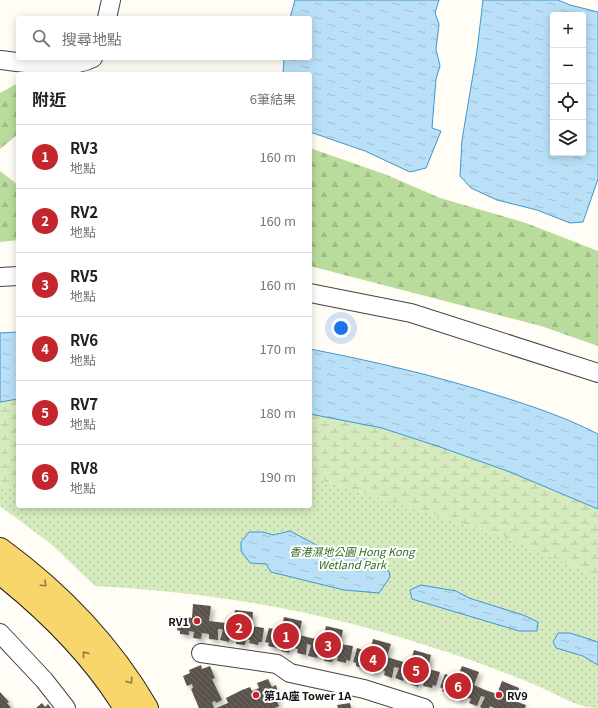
<!DOCTYPE html>
<html lang="zh-TW">
<meta charset="utf-8">
<style>
body{margin:0;font-family:Georgia,"Noto Sans TC",serif;background:#f6f6f6;color:#202124}
.controls{position:absolute;right:12px;top:12px;display:grid;overflow:hidden;border-radius:4px;box-shadow:0 2px 10px #0003}
.controls button{width:36px;height:36px;display:grid;place-items:center;padding:0;border:0;border-bottom:1px solid #e0e0e0;background:#fff;color:#202124;font:20px sans-serif}
.you{position:absolute;left:341px;top:328px;width:14px;height:14px;margin:-10px;border:3px solid #fff;border-radius:50%;background:#1a73e8;box-shadow:0 0 0 6px #1a73e833}
.badge{display:grid;place-items:center;width:26px;height:26px;border-radius:50%;background:#c4262e;color:#fff;font-size:13px;font-weight:700}
.pin{position:absolute;translate:-50% -50%;border:2px solid #fff;box-shadow:0 1px 4px #0006}
.list{margin:0;padding:0;list-style:none}
h2{display:flex;justify-content:space-between;align-items:center;height:52px;margin:0;padding:0 16px;font-size:17px}
h2 small{font-size:13px;font-weight:400;color:#757577}
.list li{display:grid;grid-template-columns:26px 1fr auto;gap:12px;align-items:center;box-sizing:border-box;height:64px;padding:0 16px;border-top:1px solid #e0e0e0}
.list b{display:block;font-size:15px;white-space:nowrap}
.list p{margin:0;font-size:13px;white-space:nowrap;color:#757577}
.list em{font-size:13px;font-style:normal;color:#757577}
.icon{flex:none;width:22px;height:22px;fill:none;stroke:currentColor;stroke-width:2;stroke-linecap:round;stroke-linejoin:round}
.map{position:relative;flex:none;width:598px;height:708px;overflow:hidden}
.search{position:absolute;background:#fff;box-shadow:0 2px 10px #0003;left:16px;top:16px;width:296px;height:44px;display:flex;align-items:center;gap:10px;box-sizing:border-box;padding:0 14px;border-radius:4px;color:#757577;font-size:15px}
.panel{position:absolute;background:#fff;box-shadow:0 2px 10px #0003;left:16px;top:72px;width:296px;height:436px;border-radius:4px}
.map>svg:first-child{display:block}
.grass{fill:url(#grass-dots)}
.forest{fill:url(#forest-firs)}
.wetland{fill:url(#wetland-marsh)}
.water{fill:url(#water-ripples);stroke:#3f96cf;fill-rule:evenodd}
.building{fill:url(#building-back-hatch);filter:url(#shadow)}
.lines{fill:none;stroke-linecap:round;stroke-linejoin:round}
.minor-casing{stroke:#444;stroke-width:20}
.major-casing{stroke:#222;stroke-width:24}
.minor{stroke:#fff;stroke-width:18}
.major{stroke:#f9d66b;stroke-width:22}
.oneway{stroke:#917d42}
.poi-dot{fill:#c4262e;stroke:#fff;stroke-width:1.5}
.labels{text-anchor:middle;dominant-baseline:central;stroke-width:4;stroke-linejoin:round;paint-order:stroke}
.park-label{font-size:11px;font-style:italic;fill:#2f6b1f;stroke:#fff}
.poi-label{font-size:11px;font-weight:bold;fill:#111;stroke:#fff;text-anchor:start}
</style>
<div class="map">
<svg width="598" height="708" viewBox="0 0 598 708">
<defs>
<pattern id="grass-dots" width="8" height="8" patternUnits="userSpaceOnUse"><rect width="8" height="8" fill="#d5ebbd"/><path d="M2 2h.1M6 6h.1" fill="none" stroke="#b6c8a1" stroke-width="1.8" stroke-linecap="round"/></pattern>
<pattern id="forest-firs" width="22" height="20" patternUnits="userSpaceOnUse"><rect width="22" height="20" fill="#b9dc9c"/><path d="M5 1l3.5 6h-7zM16 11l3.5 6h-7z" fill="#9ebc85"/></pattern>
<pattern id="wetland-marsh" width="20" height="14" patternUnits="userSpaceOnUse"><rect width="20" height="14" fill="#d5ebbd"/><path d="M1 5h8M5 5V1M11 12h8M15 12V8" fill="none" stroke="#b6c8a1"/></pattern>
<pattern id="water-ripples" width="26" height="14" patternUnits="userSpaceOnUse"><rect width="26" height="14" fill="#b9e0f7"/><path d="M2 4q2-2 4 0t4 0M15 11q2-2 4 0t4 0" fill="none" stroke="#9ebfd3"/></pattern>
<pattern id="building-back-hatch" width="6" height="6" patternUnits="userSpaceOnUse"><rect width="6" height="6" fill="#5a524d"/><path d="M-1 5l2 2M0 0l6 6M5-1l2 2" fill="none" stroke="#6d6662"/></pattern>
<filter id="shadow"><feDropShadow dx="3.5" dy="3.5" stdDeviation="2" flood-color="#0004"/></filter>
</defs>
<rect width="100%" height="100%" fill="#fffdf5"/>
<path class="grass" d="M310,478l14,3 181,56 93,40v131c-20,0 -38,-12 -56,-20 -38,-16 -77,-31 -117,-43 -107,-35 -217,-53 -330,-59l-44,-42 -51,-38v-17l18,-5v22h292z"/>
<g class="forest">
<path d="M18,83v51l-18,15v-56z"/>
<path d="M310,148l77,27 53,23 86,25 72,28v95l-57,-20 -231,-60z"/>
<path d="M0,171l18,14v55l-18,2z"/>
</g>
<g class="wetland">
<path d="M18,399v85l-18,5v-87z"/>
<path d="M310,414l72,14 58,19 70,25 88,37v68l-93,-40 -181,-56 -14,-3z"/>
</g>
<g class="water">
<path d="M295,0h144l-4,13 4,11 -3,25 4,17 -4,13 -4,49 9,3 -15,37 -16,4 -45,-21 -55,-19v-58h-27l1,-16h26v-40h-20z"/>
<path d="M483,0h75l12,5 28,7v167l-15,43 -13,1 -33,-13 -40,-10 -26,-12 -11,-12 2,-36 15,-89zM553,15h30v138h-30z"/>
<path d="M18,332v67l-18,3v-69z"/>
<path d="M310,349c62,12 123,26 183,45 36,11 72,23 105,40v75l-88,-37 -70,-25 -58,-19 -72,-14z"/>
<path d="M290,531l51,27 18,-1 30,14 1,6 -11,16 -35,-3 -73,-18 -5,-8 -16,-1 -9,-12v-9l8,-10h14l10,3z"/>
<path d="M421,585l35,6 13,7 54,17 15,7 -1,9h-18l-107,-32 -2,-9z"/>
<path d="M558,633h12l28,9v23l-15,-9 -27,-8 -3,-6z"/>
</g>
<g class="building">
<path d="M193,604l18,2 -2,15 25,3 1,-14 18,2 -1,14 12,2 -2,14h-3l-1,3 -9,-2 1,-3 -4,-1 -1,6 -9,-1 1,-6 -7,-1 -1,5 -9,-2 3,-10 -2,-1h-3v11l-9,-1v-5l-7,-1 -1,6 -8,-1 1,-6 -5,-1v4l-9,-1v-3l-3,-1 2,-14 13,2z"/>
<path d="M284,617l18,4 -3,14 12,3 12,2 3,-14 17,4 -3,14 13,2 -3,15 -4,-1v3l-9,-2 1,-4 -4,-1 -2,6 -8,-1 1,-6 -7,-2 -1,5 -9,-2 3,-11 -4,-1 -1,11 -9,-2 1,-4 -8,-2 -1,6 -8,-2 1,-6 -4,-1 -1,4 -9,-2 1,-3 -4,-1 4,-14 12,3z"/>
<path d="M373,639l18,5 -4,13 23,7 4,-14 17,5 -3,14 12,3 -4,14 -3,-1 -1,3 -9,-2 1,-4 -4,-1 -2,6 -8,-3 2,-5 -7,-3 -2,5 -8,-3 4,-10 -5,-1 -2,11 -8,-3 1,-4 -7,-2 -2,5 -8,-2 2,-6 -4,-1 -1,4 -9,-3v-3l-3,-1 4,-14 13,4z"/>
<path d="M201,665l1,4 8,-3 5,12 -3,1 10,21 -6,3 -1,-2 -3,1 2,6h-15l-8,-19 2,-1 -1,-4 -5,2 -4,-10 7,-3 -1,-3z"/>
<path d="M462,666l17,6 -5,13 11,5 12,4 5,-13 17,7 -5,13 12,4 -1,3h-30l-5,-2 -1,2h-7l-2,-1 5,-10 -4,-1 -4,10 -8,-3 2,-4 -7,-3 -2,5 -8,-3 2,-5 -4,-2 -1,4 -9,-4 1,-2 -3,-2 5,-13 12,4z"/>
<path d="M268,679l4,8 4,-2 3,13 -3,1 3,7 -4,2h-59l12,-5 -2,-5 16,-8 8,-3 2,4 7,-3 -2,-5z"/>
<path d="M0,692l9,10 -2,1 4,5h-11z"/>
<path d="M42,703l3,4 3,-3 3,4h-15z"/>
<path d="M350,703l1,5h-13l-1,-3z"/>
</g>
<g class="lines">
<defs>
<g id="minor">
<path d="M107,18l4,-18"/>
<path d="M0,60c27,3 68,11 93,-2"/>
<path d="M0,277l18,-1"/>
<path d="M310,293l101,20 187,60"/>
<path d="M0,633l44,47 22,28"/>
<path d="M201,653l76,11 13,9 74,16 60,19"/>
</g>
<g id="major">
<path d="M0,549c59,43 110,96 147,159"/>
<path d="M0,573c48,38 93,83 125,135"/>
</g>
</defs>
<use href="#minor" class="minor-casing"/>
<use href="#major" class="major-casing"/>
<use href="#minor" class="minor"/>
<use href="#major" class="major"/>
</g>
<defs><path id="oneway-chevron" d="M-2-3.5L2.5 0L-2 3.5" fill="none" stroke-width="1.6" stroke-linecap="round" stroke-linejoin="round"/></defs>
<g class="oneway">
<use href="#oneway-chevron" transform="translate(44 584) rotate(43)"/>
<use href="#oneway-chevron" transform="translate(85 654) rotate(-129)"/>
<use href="#oneway-chevron" transform="translate(130 681) rotate(55)"/>
</g>
<g class="poi-dot">
<circle cx="197" cy="621" r="4"/>
<circle cx="256" cy="695" r="4"/>
<circle cx="499" cy="695" r="4"/>
</g>
<g class="labels">
<g class="park-label">
<text x="352" y="551">香港濕地公園 Hong Kong<tspan x="352" dy="13">Wetland Park</tspan></text>
</g>
<g class="poi-label">
<text x="189" y="621" text-anchor="end">RV1</text>
<text x="264" y="695">第1A座 Tower 1A</text>
<text x="507" y="695">RV9</text>
</g>
</g>
</svg>
<div class="controls">
<button>+</button>
<button>−</button>
<button><svg class="icon" aria-label="locate" viewBox="0 0 24 24"><circle cx="12" cy="12" r="6"/><path d="M12 2v4M12 18v4M2 12h4M18 12h4"/></svg></button>
<button><svg class="icon" aria-label="layers" viewBox="0 0 24 24"><path d="M12 4l9 5-9 5-9-5zM3 14l9 5 9-5"/></svg></button>
</div>
<div class="you"></div>
<div class="pin badge" style="left:286px;top:636px">1</div>
<div class="pin badge" style="left:239px;top:627px">2</div>
<div class="pin badge" style="left:328px;top:645px">3</div>
<div class="pin badge" style="left:373px;top:659px">4</div>
<div class="pin badge" style="left:416px;top:670px">5</div>
<div class="pin badge" style="left:458px;top:686px">6</div>
<div class="search"><svg class="icon" aria-label="search" viewBox="0 0 24 24"><circle cx="10" cy="10" r="6"/><path d="M15 15l6 6"/></svg>搜尋地點</div>
<section class="panel">
<h2>附近<small>6筆結果</small></h2>
<ul class="list">
<li><span class="badge">1</span><div><b>RV3</b><p>地點</p></div><em>160 m</em></li>
<li><span class="badge">2</span><div><b>RV2</b><p>地點</p></div><em>160 m</em></li>
<li><span class="badge">3</span><div><b>RV5</b><p>地點</p></div><em>160 m</em></li>
<li><span class="badge">4</span><div><b>RV6</b><p>地點</p></div><em>170 m</em></li>
<li><span class="badge">5</span><div><b>RV7</b><p>地點</p></div><em>180 m</em></li>
<li><span class="badge">6</span><div><b>RV8</b><p>地點</p></div><em>190 m</em></li>
</ul>
</section>
</div>
